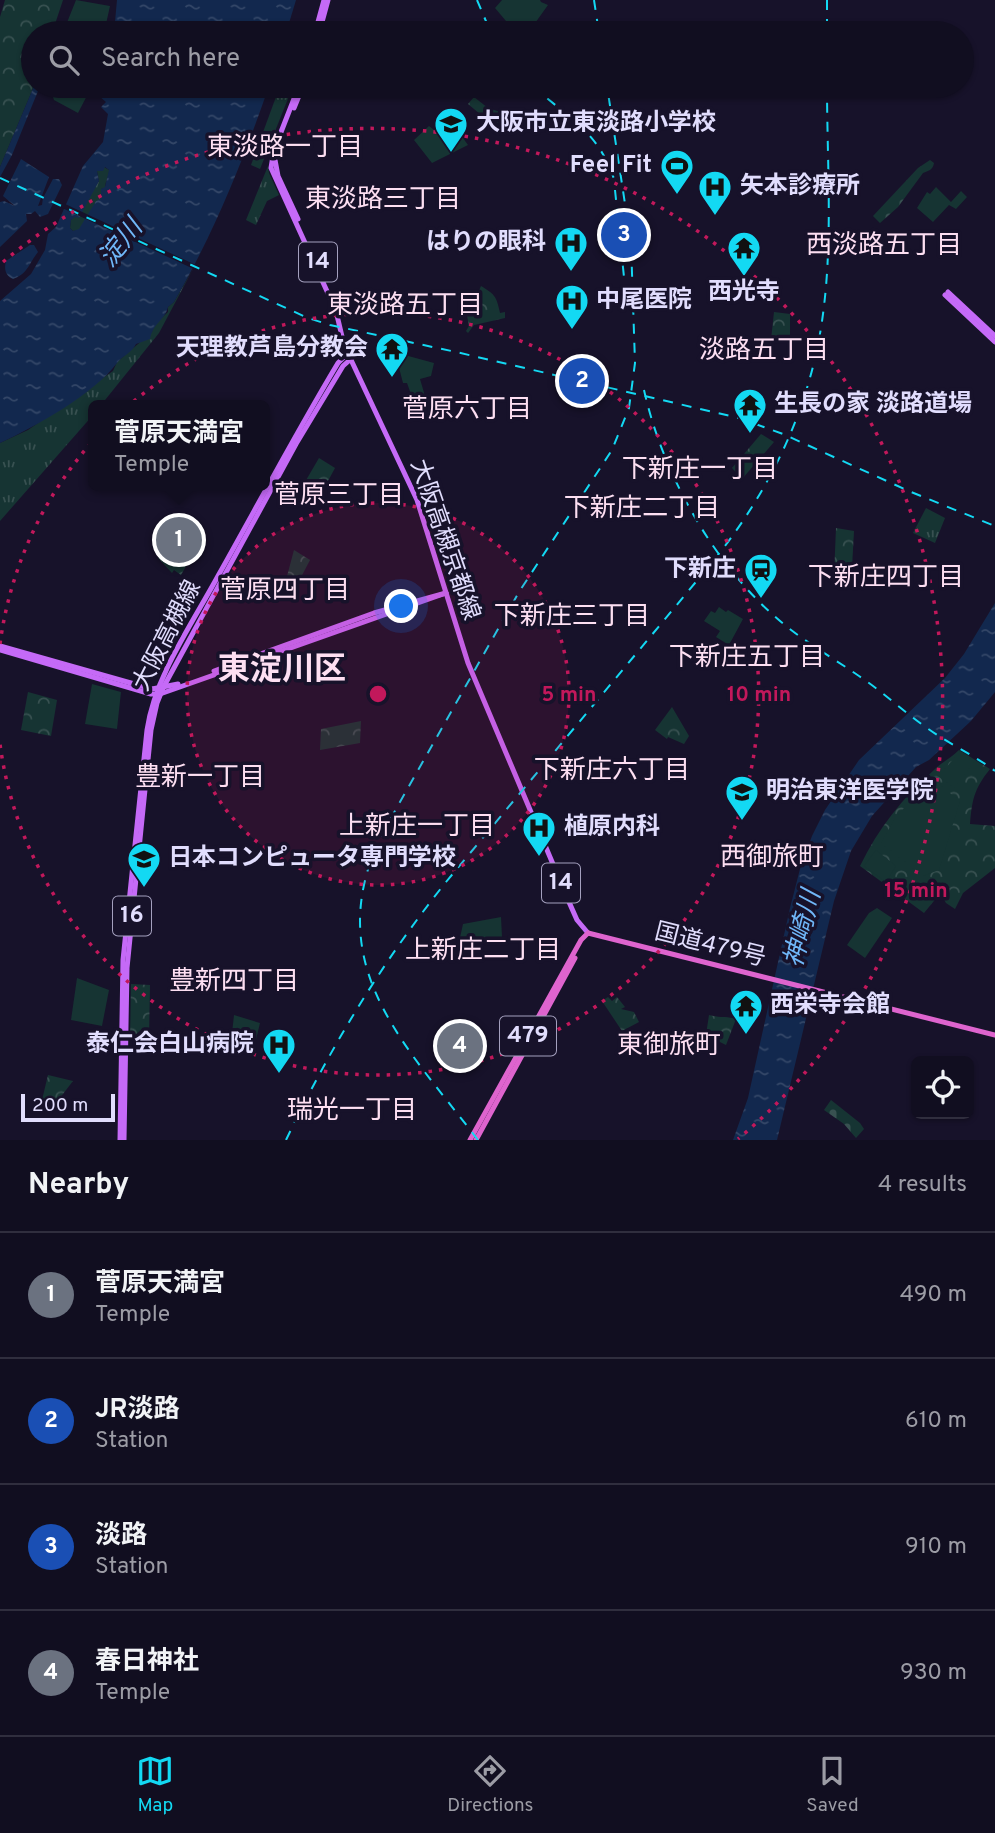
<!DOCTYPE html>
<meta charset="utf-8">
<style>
body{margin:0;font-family:Overpass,"Noto Sans JP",sans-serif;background:#1a1729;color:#f1f3f6}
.controls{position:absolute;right:21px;bottom:21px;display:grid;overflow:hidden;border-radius:10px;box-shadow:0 2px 5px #0004}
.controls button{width:63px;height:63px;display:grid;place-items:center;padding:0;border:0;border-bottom:2px solid #302e3e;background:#110e20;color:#f1f3f6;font:35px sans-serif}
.scale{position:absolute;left:21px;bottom:18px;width:94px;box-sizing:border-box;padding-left:7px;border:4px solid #e1ddfd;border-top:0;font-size:19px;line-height:24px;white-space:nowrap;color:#e1ddfd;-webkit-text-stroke:5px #17122a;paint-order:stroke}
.you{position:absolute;left:402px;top:607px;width:24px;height:24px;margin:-18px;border:5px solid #fff;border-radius:50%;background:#1a73e8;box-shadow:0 0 0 10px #1a73e833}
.badge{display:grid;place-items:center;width:46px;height:46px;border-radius:50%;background:#13d9f3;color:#fff;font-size:23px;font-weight:700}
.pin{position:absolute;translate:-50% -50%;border:4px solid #fff;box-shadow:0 2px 7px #0006}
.popup{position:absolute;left:88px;top:400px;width:182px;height:91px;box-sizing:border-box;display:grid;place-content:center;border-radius:10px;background:#110e20;filter:drop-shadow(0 2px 5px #0005);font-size:23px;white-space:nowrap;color:#9c9ca5}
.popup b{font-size:26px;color:#f1f3f6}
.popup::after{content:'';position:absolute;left:50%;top:100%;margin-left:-14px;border:14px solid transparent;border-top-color:#110e20}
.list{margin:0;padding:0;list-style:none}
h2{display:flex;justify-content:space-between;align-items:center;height:91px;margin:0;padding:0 28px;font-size:30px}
h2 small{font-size:23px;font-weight:400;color:#9c9ca5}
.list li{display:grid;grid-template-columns:46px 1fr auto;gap:21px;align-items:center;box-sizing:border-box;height:126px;padding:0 28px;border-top:2px solid #302e3e}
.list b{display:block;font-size:26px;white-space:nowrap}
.list p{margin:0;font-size:23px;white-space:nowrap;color:#9c9ca5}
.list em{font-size:23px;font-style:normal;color:#9c9ca5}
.icon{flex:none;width:38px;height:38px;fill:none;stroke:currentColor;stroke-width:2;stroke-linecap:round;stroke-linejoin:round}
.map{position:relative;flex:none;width:995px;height:1140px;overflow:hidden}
.search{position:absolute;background:#110e20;box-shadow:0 2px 5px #0004;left:21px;right:21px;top:21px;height:77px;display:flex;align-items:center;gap:18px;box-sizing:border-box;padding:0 24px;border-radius:38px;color:#9c9ca5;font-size:26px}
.sheet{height:595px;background:#110e20}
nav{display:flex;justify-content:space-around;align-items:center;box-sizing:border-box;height:98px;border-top:2px solid #302e3e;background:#110e20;font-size:19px;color:#9c9ca5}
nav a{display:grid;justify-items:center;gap:4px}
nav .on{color:#13d9f3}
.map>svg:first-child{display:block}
.grass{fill:url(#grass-tufts)}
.forest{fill:url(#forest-crowns)}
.cemetery{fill:url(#cemetery-stones)}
.garden{fill:#163433}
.water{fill:url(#water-ripples);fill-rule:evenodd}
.pier{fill:#17122a}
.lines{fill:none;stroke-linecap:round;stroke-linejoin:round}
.primary{stroke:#c56af7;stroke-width:5}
.trunk{stroke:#de64ce;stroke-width:5}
.rail{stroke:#13d9f3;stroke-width:2;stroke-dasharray:10 9;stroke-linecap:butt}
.ring{fill:none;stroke:#c2185b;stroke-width:3.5;stroke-dasharray:3.5 7}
.labels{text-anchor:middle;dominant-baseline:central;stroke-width:7;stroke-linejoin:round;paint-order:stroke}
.shield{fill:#17122a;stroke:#a4a0be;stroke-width:2}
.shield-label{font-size:23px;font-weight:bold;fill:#e1ddfd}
.poi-label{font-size:24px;font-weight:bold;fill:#e1ddfd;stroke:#17122a;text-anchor:start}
.street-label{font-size:24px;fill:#e1ddfd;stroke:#17122a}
.neighbourhood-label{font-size:26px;fill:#fddff2;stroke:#17122a}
.water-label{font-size:26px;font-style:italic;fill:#70b7f8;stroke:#17122a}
.district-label{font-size:32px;font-weight:bold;fill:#fddff2;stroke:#17122a}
.centre{fill:#c2185b;stroke:#17122a;stroke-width:3.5}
.ring-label{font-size:21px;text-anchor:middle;font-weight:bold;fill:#c2185b;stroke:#17122a;stroke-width:7;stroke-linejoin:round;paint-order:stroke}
</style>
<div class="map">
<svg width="995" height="1140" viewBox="0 0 995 1140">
<defs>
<pattern id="grass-tufts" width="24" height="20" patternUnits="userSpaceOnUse" patternTransform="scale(1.75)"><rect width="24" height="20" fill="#163433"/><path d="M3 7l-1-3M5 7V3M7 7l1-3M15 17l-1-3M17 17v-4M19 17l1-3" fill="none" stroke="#385151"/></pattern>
<pattern id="forest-crowns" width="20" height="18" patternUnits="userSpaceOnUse" patternTransform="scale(1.75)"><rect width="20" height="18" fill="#163433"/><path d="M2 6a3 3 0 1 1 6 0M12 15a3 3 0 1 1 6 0" fill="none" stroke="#385151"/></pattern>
<pattern id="cemetery-stones" width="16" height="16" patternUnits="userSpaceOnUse" patternTransform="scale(1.75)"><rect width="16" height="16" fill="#163433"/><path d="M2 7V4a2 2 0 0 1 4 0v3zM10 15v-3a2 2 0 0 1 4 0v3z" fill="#385151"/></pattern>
<pattern id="water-ripples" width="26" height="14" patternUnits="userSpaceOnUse" patternTransform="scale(1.75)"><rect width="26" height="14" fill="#12284e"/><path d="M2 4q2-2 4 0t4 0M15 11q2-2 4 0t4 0" fill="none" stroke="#344768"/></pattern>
</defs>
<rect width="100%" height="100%" fill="#17122a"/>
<g class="grass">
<path d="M280,86h13l-33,83 -9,-4z"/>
<path d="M268,166l1,7 10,22 -12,6 -11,24 -10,-5z"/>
<path d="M104,167l5,3c0,7 -4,11 -4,18l-4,1 1,9 -23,32 -6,1 -3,-3 1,-8 28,-39 -2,-10z"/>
<path d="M193,269l-34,64 -58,72h-8v10l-93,106v-78l28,-13 85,-59 4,-9 35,-30 1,-6 15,-14v-5l6,-5z"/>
<path d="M926,508l19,10 -10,25 -22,-10z"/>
</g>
<g class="forest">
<path d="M5,0h58l-11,33h-19l1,53 -34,81v-150z"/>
<path d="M474,97l14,11 33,11 4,4 -6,4 -4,-4 -7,5 -28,-14 -12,-10z"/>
<path d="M481,286c14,9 15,9 19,27l5,-1v6l-31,7 -6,8 -2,-2 3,-5 -3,-16 8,-18 4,1z"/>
<path d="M774,312l16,2v26h-19z"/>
<path d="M761,434l13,8 -32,37 -10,-11z"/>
<path d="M319,458l16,10 -19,35 -3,1 -15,-10z"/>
<path d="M836,528l18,3 -3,55 -15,-6 -2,-4z"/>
<path d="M188,539l1,4 7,6 -15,26 -7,-5 -2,3 -14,-15 11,-3z"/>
<path d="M294,550l16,10 -11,21 -10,5 -3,-6z"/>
<path d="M28,692l29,8 -6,36 -30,-6z"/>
<path d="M672,707l17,29 -5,8 -16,-7 -1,2 -12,-9z"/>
<path d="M361,721l-1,22 -40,7 1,-21z"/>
<path d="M959,750l31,19c-16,20 -18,31 -20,55l25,2v42l-32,25 -8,16 -9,-6 -4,-7h-4l-14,17 -64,-47c18,-37 42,-68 74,-96 8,-8 17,-12 25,-20z"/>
<path d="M131,984l19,1 -1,55 -19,-1z"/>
<path d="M608,997l4,4 5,-4 8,10 -4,2 13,3 5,10 -17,9 -20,-30z"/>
<path d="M709,1015c10,3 18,1 27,4l-10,26 -20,-10z"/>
<path d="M48,1075l25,6 -17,22 -14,-3z"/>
</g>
<g class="cemetery">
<path d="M930,160l4,3c-1,7 -6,8 -11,10l-25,34 -18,16 -7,-7 45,-48z"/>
<path d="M831,1100l29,23 4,6 -8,9 -12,-14 -20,-14z"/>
</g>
<g class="garden">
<path d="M76,0l34,6 -6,27c-13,0 -32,5 -38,-8z"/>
<path d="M502,0h38l1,2 7,3 -20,28h-12l-21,-25z"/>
<path d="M49,86h43l-14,27 -24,-13z"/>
<path d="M447,116l21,29 -36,18 -18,-23 15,-14 5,4z"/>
<path d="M936,187l15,15 10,-11 6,6 -11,12 -7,-4 -16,17 -16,-14 10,-16 3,2z"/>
<path d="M401,354l33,9 -3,13 -11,3 5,17 -12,4 -6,-17h-4l-6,-23z"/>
<path d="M719,607l7,5 2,-2 15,9 -14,26 -13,-8 4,-6 -16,-10 7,-10 4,2z"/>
<path d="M92,684l29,8 -4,37 -32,-5z"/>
<path d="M960,751l14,11 -20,26 -20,-15 6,-8 5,4z"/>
<path d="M928,779h4l28,22 -21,69 -16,6 -42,-33 13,-23z"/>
<path d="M876,850l20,16 -10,16 -22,-16z"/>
<path d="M877,908l15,10 -27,40 -18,-13 22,-32z"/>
<path d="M501,917l1,20 -36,7 -7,-2 4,-18z"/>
<path d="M77,978l32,12 -7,36 -31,-6z"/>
<path d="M234,1015l26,8 -5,21 -24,-2z"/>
</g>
<g class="water">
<path d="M117,0h179l-10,33h-172z"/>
<path d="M34,86h6l-28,69 -12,22v-10z"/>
<path d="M102,86h167c-26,75 -55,147 -95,216l-6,5c-3,13 -15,16 -18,32l-14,5c-4,9 -14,12 -19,19 -23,31 -82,64 -117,80v-142l31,-27 14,-24 3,-16 8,-7 27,-61 20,-24 5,-28 -7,-7 5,-5 -8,-7zM105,167l4,3 -4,17 -4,2v10l-5,2 -17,28 -6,2 -3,-3 1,-8 4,-3 4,1 20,-37 -2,-10h6z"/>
<path d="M21,159l28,18 -11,29 4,-1 1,-7 10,-19h6l3,6 -14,29 -8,3 -5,-6 -4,3h-5l1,7 -27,26v-45l4,-1 11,5 -12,-10z"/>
<path d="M30,245h4l4,7c-9,11 -10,22 -25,27 -8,-3 -9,-11 -7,-18z"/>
<path d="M995,603v89l-24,29 -42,39 -13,7 -44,49 -21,35 -17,50 -57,239h-44l15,-42 42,-190 10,-39 12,-33 13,-26 34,-50 86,-82 19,-24z"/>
</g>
<path class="pier" d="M63,203l135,63 -2,4 -136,-63z"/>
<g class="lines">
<g class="primary">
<path d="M315,33l9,-33"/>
<path d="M319,33l9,-33"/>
<path d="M299,86l-25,64 -3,18 65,143 8,34 73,155 51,163 101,239 8,18 11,13"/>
<path d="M294,108l9,-22"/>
<path d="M275,160l3,16 20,43"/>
<path d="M948,292l47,44"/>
<path d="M945,295l50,47"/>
<path d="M0,646l152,43 26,-5"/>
<path d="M0,650l151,44h9l286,-101"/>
<path d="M214,671l160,-58 72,-20"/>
<path d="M120,1140l3,-180 24,-230c8,-54 45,-106 71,-154 40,-71 78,-143 120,-213l11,-11"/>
<path d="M124,1140l3,-172 24,-238 6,-27 6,-15 133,-244 47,-78 9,-8"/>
</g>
<g class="trunk">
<path d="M588,933l407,102"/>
<path d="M470,1140l111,-200 7,-7"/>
<path d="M476,1140l99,-182"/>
</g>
<g class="rail">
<path d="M477,0l14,33"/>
<path d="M594,0l5,33"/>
<path d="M827,0v33"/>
<path d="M533,86c36,33 66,45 82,96"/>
<path d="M0,178l308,140 22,7 126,27 283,66 44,16 128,58 84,34"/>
<path d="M615,190l9,87"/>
<path d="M644,390c18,81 66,168 128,224 26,24 58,42 87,62 24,16 45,36 68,52 22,16 47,27 68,43"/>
<path d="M286,1140c44,-92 96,-178 160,-258l269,-323c57,-72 96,-153 108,-245 10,-75 4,-153 4,-228"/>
<path d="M478,1140c-74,-97 -160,-177 -95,-308l136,-240 93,-142 17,-42 6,-45 -4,-120 -24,-157"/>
</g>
</g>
<circle cx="378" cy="694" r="191" fill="#c2185b" fill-opacity=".12"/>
<g class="ring">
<circle cx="378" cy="694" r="191"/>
<path d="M0 644A381 381 0 1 1 0 744"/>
<path d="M3 262A572 572 0 1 1 738 1139"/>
</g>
<defs>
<symbol id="school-pin" viewBox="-11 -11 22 30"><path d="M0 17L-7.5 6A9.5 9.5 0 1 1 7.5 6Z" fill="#13d9f3" stroke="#17122a"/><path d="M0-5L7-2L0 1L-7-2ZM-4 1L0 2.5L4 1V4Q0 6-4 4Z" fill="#111"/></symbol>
<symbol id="stadium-pin" viewBox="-11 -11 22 30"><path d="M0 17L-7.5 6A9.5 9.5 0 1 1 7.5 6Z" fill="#13d9f3" stroke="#17122a"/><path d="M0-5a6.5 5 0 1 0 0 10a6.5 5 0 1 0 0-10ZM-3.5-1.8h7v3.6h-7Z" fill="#111"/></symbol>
<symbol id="hospital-pin" viewBox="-11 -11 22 30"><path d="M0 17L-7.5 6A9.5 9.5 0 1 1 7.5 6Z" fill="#13d9f3" stroke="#17122a"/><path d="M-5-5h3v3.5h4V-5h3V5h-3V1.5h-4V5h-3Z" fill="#111"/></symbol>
<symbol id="temple-pin" viewBox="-11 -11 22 30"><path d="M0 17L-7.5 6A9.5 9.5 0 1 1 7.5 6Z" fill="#13d9f3" stroke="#17122a"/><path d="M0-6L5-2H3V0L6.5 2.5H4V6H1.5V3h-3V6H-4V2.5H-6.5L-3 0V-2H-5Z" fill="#111"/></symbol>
<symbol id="station-pin" viewBox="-11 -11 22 30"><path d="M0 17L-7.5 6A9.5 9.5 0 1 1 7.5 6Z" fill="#13d9f3" stroke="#17122a"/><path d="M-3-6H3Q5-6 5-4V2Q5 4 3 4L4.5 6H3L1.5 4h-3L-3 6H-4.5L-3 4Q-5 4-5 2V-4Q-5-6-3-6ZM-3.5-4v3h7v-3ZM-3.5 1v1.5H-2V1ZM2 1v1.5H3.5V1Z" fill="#111"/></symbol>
<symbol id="university-pin" viewBox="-11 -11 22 30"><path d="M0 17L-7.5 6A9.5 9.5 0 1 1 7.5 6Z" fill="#13d9f3" stroke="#17122a"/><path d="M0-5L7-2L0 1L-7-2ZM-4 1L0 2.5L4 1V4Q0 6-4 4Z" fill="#111"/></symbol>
</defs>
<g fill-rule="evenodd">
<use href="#school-pin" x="432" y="105" width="38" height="52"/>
<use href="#stadium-pin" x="658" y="147" width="38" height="52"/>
<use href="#hospital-pin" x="696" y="168" width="38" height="52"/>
<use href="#hospital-pin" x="552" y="224" width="38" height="52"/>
<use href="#temple-pin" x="725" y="229" width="38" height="52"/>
<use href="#hospital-pin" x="553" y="282" width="38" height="52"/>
<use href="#temple-pin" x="373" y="330" width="38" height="52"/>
<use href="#temple-pin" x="731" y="386" width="38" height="52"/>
<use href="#station-pin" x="742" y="551" width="38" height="52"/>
<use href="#school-pin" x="723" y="773" width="38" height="52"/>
<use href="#hospital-pin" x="520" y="809" width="38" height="52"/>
<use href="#university-pin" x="125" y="840" width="38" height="52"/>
<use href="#temple-pin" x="727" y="987" width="38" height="52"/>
<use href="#hospital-pin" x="260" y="1026" width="38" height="52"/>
</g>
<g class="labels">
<g class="shield">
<rect x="299" y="242.5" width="38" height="39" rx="5"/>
<rect x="542" y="863.5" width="38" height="39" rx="5"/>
<rect x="113" y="896.5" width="38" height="39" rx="5"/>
<rect x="500" y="1016.5" width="56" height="39" rx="5"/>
</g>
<g class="shield-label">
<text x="318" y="262">14</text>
<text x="561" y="883">14</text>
<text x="132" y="916">16</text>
<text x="528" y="1036">479</text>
</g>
<g class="poi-label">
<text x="476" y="124">大阪市立東淡路小学校</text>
<text x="652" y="166" text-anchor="end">Feel Fit</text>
<text x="740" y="187">矢本診療所</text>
<text x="546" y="243" text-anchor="end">はりの眼科</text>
<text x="744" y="293" text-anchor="middle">西光寺</text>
<text x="596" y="301">中尾医院</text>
<text x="368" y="349" text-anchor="end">天理教芦島分教会</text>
<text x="774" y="405">生長の家 淡路道場</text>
<text x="736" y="570" text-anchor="end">下新庄</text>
<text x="766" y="792">明治東洋医学院</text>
<text x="564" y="828">植原内科</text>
<text x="168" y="859">日本コンピュータ専門学校</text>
<text x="770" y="1006">西栄寺会館</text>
<text x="254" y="1045" text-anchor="end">泰仁会白山病院</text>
</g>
<g class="street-label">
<text transform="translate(444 540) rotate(71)">大阪高槻京都線</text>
<text transform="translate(168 636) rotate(-63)">大阪高槻線</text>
<text transform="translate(710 946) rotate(14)">国道479号</text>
</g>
<g class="neighbourhood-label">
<text x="285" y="148">東淡路一丁目</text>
<text x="383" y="200">東淡路三丁目</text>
<text x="884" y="246">西淡路五丁目</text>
<text x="405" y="306">東淡路五丁目</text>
<text x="764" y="351">淡路五丁目</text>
<text x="467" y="410">菅原六丁目</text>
<text x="700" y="470">下新庄一丁目</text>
<text x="339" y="496">菅原三丁目</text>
<text x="642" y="509">下新庄二丁目</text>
<text x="886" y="578">下新庄四丁目</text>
<text x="285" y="591">菅原四丁目</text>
<text x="572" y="617">下新庄三丁目</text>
<text x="747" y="658">下新庄五丁目</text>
<text x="612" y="771">下新庄六丁目</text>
<text x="200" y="778">豊新一丁目</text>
<text x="417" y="827">上新庄一丁目</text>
<text x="772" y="858">西御旅町</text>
<text x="483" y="951">上新庄二丁目</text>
<text x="234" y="982">豊新四丁目</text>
<text x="669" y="1046">東御旅町</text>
<text x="352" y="1111">瑞光一丁目</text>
</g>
<g class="water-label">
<text transform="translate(122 244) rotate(-52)">淀川</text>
<text transform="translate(804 929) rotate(-76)">神崎川</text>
</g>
<g class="district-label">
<text x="282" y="671">東淀川区</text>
</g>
</g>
<circle cx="378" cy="694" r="10" class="centre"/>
<g class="ring-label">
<text x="569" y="701">5 min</text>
<text x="759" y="701">10 min</text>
<text x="916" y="897">15 min</text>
</g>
</svg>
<div class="controls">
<button><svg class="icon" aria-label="locate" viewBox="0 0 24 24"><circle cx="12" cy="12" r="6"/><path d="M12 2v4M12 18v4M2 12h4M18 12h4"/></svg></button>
</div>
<div class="scale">200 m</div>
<div class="you"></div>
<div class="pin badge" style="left:179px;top:540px;background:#6b7280">1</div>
<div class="popup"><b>菅原天満宮</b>Temple</div>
<div class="pin badge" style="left:582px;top:381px;background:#1a4fb4">2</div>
<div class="pin badge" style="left:624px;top:235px;background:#1a4fb4">3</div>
<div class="pin badge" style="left:460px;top:1046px;background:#6b7280">4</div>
<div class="search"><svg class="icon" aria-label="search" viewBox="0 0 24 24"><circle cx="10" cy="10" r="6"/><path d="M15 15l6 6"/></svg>Search here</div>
</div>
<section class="sheet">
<h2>Nearby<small>4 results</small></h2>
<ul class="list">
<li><span class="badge" style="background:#6b7280">1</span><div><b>菅原天満宮</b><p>Temple</p></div><em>490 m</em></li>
<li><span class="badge" style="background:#1a4fb4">2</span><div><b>JR淡路</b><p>Station</p></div><em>610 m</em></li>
<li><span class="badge" style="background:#1a4fb4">3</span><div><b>淡路</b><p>Station</p></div><em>910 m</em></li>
<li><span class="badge" style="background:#6b7280">4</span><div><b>春日神社</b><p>Temple</p></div><em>930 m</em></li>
</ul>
</section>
<nav>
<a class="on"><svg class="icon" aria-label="map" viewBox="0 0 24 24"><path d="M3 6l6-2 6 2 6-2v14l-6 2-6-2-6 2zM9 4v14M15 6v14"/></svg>Map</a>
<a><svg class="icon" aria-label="directions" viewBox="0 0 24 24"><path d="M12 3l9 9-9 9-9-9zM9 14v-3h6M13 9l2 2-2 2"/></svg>Directions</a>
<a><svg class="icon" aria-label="saved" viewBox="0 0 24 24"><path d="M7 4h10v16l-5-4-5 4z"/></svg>Saved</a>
</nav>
